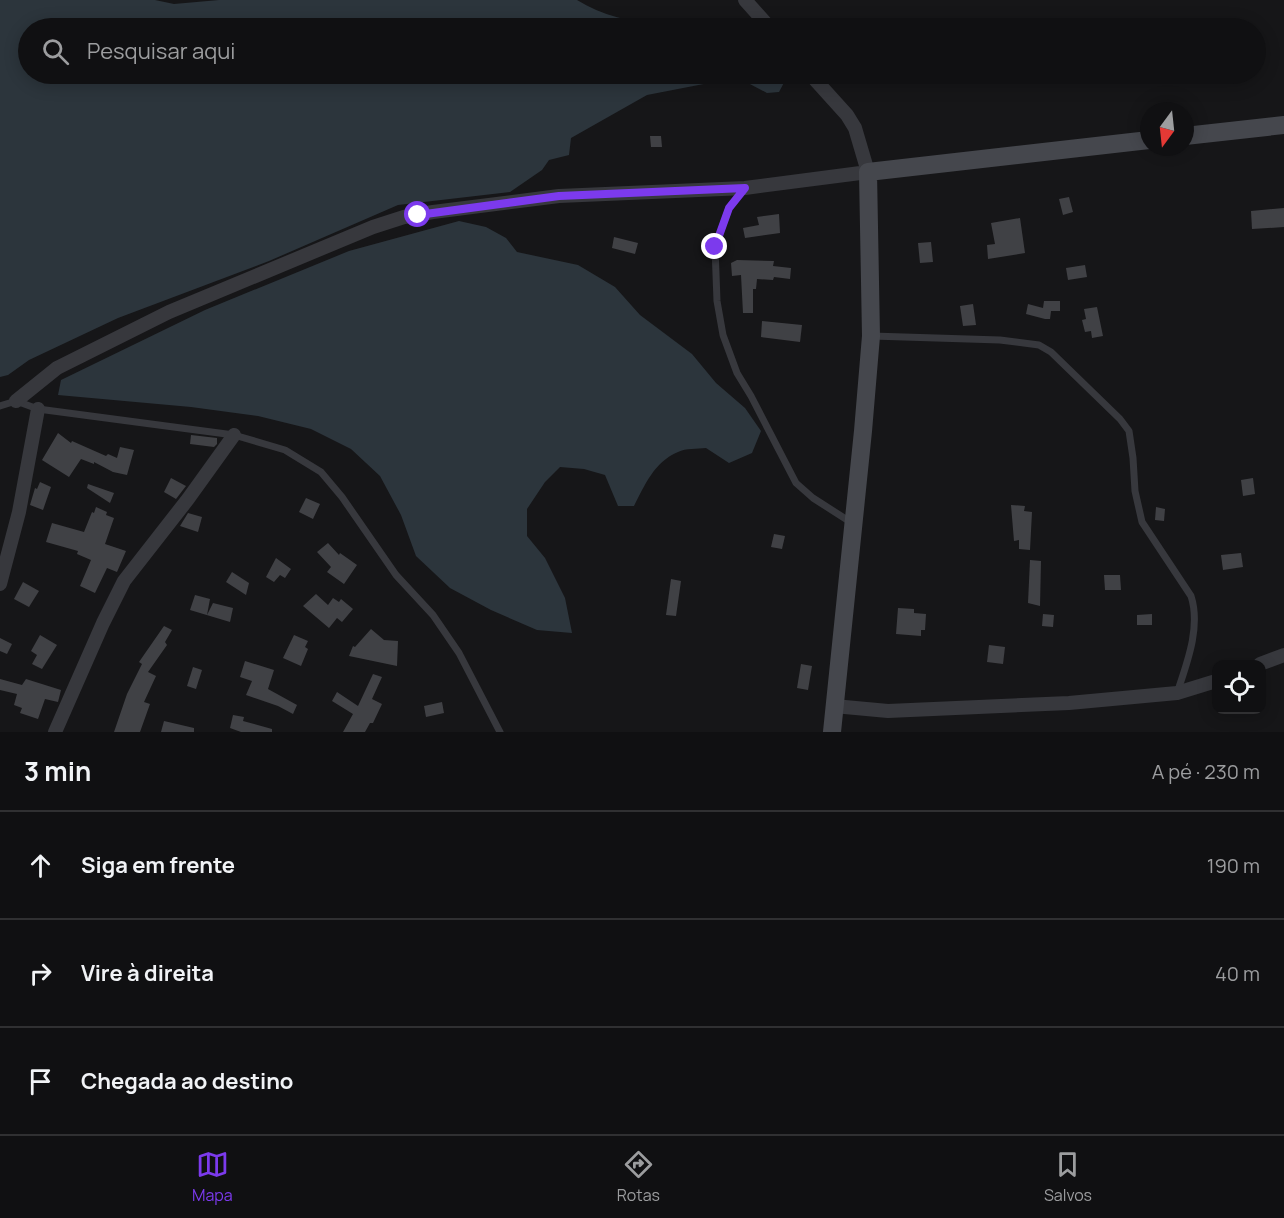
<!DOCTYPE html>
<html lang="pt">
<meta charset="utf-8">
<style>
body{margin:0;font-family:Manrope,sans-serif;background:#1e1e20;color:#f1f3f6}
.controls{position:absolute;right:18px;bottom:18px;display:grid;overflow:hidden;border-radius:12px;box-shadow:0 3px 15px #0003}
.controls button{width:54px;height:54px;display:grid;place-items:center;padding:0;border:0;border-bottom:2px solid #303032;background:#101012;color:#f1f3f6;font:30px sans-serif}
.compass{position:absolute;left:1140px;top:102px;width:54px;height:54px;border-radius:50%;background:#101012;box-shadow:0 3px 15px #0003;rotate:195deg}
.stop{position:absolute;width:18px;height:18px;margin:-14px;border:4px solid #7c3aed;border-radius:50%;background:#fff}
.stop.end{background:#7c3aed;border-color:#fff;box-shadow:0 2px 6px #0008}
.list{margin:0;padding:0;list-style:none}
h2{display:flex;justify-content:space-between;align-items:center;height:78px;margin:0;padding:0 24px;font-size:26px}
h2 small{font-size:20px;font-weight:400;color:#9c9d9f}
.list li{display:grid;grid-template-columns:39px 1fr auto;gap:18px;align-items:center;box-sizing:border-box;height:108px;padding:0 24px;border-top:2px solid #303032}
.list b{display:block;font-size:22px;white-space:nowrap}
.list em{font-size:20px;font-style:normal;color:#9c9d9f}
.icon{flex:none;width:33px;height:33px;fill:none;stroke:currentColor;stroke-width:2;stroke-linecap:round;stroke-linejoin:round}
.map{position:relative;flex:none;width:1284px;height:732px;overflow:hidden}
.search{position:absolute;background:#101012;box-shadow:0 3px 15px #0003;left:18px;right:18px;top:18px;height:66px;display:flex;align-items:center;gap:15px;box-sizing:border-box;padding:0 21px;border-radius:33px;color:#9c9d9f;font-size:22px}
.sheet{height:402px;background:#101012}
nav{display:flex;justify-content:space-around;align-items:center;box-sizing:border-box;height:84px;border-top:2px solid #303032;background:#101012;font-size:16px;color:#9c9d9f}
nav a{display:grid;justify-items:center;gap:3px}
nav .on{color:#7c3aed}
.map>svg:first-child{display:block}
.water{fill:#2c353c}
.building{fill:#404145}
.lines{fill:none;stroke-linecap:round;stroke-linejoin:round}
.lane{stroke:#37383d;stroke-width:7}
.street{stroke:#37383d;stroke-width:14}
.secondary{stroke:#45474d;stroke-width:18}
.route{stroke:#7c3aed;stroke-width:8}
</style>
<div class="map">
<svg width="1284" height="732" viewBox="0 0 1284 732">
<rect width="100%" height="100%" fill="#161618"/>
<g class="water">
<path d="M0,0h155l19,4 45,-4h358c24,15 55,23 84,24 25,2 43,-2 69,4h-702v46h757l2,3 -8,15 -12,1 -19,-10 -34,-1 -67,13 -76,43 -2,17 -20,5 -7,10 -32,22 -112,13 -129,56 -151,57 -89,42 -21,15 -8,2z"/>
<path d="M459,221l27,6 20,11 11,14 61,13 37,22 25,28 52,39 24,29 29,25 16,23 -9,22 -23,10 -23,-15c-9,1 -20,0 -28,4 -24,10 -33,33 -44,54h-16l-13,-31 -21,-6 -24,-2 -15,15 -18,27v27l18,22 20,40 7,35 -35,-3 -46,-20 -41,-22 -34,-32 -15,-41 -21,-39 -29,-27 -40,-20 -53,-13 -67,-9 -133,-12 3,-15 144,-70 144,-59z"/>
</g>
<g class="building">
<path d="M650,136h11l1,11h-11z"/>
<path d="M1069,197l4,15 -10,3 -4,-16z"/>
<path d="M1284,208v19l-32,2 -1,-18z"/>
<path d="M779,214l1,19 -35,5 -2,-10 16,-3 -2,-8z"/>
<path d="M1020,218l5,35 -37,6 -1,-14 8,-1 -4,-21z"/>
<path d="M614,237l24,6 -3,11 -23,-6z"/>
<path d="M931,242l2,20 -13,1 -2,-20z"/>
<path d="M737,260l37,1 -1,5 18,2 -1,11 -16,-2 -1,3 -16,-1 -1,10h-3v24h-10l-2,-38 -9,1 -1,-13z"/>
<path d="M1085,265l2,12 -19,3 -2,-12z"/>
<path d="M1044,301h16v10h-9l-1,8h-5l-19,-5 2,-10 15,4z"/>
<path d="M973,304l3,21 -13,1 -3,-20z"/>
<path d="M1097,307l6,29 -11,2 -1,-7 -6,1 -3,-12 4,-1 -2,-10z"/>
<path d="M762,321l40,4 -2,17 -39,-5z"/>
<path d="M58,433l13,10 1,-2 34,15 2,-2 9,4 3,-11 14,3 -7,25 -14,-3 -19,-10v2l-13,-5 -12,18 -27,-17z"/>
<path d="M191,435l26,3v6l-3,3 -24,-3z"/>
<path d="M171,478l15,8 -10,13 -12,-7z"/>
<path d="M1253,478l2,16 -12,2 -2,-16z"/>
<path d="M40,482l11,5 -8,23 -13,-5 5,-17 2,1z"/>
<path d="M88,484l26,9 -4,10 -23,-15z"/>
<path d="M306,498l14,6 -7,15 -14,-7z"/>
<path d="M1011,505l14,1 -1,5 8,1 -2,38 -11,-1v-9l-5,1z"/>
<path d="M96,507l11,5 -1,3 8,3 -9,26 21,7 -9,21 -10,-4 -12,25 -15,-7 11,-26 -14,-6 1,-3 -32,-9 6,-19 32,9 8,-20 2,1z"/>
<path d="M1156,507l9,2 -1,12 -9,-1z"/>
<path d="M188,513l14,4 -4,15 -18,-6z"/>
<path d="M774,534l11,2 -3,13 -11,-2z"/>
<path d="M328,543l11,12 1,-2 17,12 -13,19 -17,-12 4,-5 -14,-15z"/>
<path d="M1241,553l2,14 -20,3 -2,-15z"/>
<path d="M276,558l15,11 -6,9 -5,-3 -6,7 -8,-5z"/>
<path d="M1030,560l11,1 -1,45 -12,-3z"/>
<path d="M232,572l17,11 -3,12 -20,-13z"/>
<path d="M1104,575h16l1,15h-16z"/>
<path d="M671,579l10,2 -5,35 -10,-1z"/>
<path d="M23,582l16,9 -10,16 -15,-8z"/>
<path d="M316,594l12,11 5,-7 6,4 2,-3 12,10 -11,13 -5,-4 -8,10 -26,-22z"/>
<path d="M195,595l15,4 -3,16 6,-12 20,5 -3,14 -40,-12z"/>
<path d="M898,608l16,1v4l12,1 -1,16h-4v6l-25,-2z"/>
<path d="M1043,614l11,1 -1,12 -11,-1z"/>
<path d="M1152,614v11h-15v-10z"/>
<path d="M164,626l8,4 -7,12 2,3 -19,27 8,4 -12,26 6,2 -10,28h-26l13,-38 15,-30 -3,-2z"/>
<path d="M371,629l13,11 14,1 -1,25 -48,-10 4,-10 2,1z"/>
<path d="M40,635l17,10 -15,24 -10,-5 5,-9 -6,-4z"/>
<path d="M294,635l14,6 -3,6 3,2 -7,17 -18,-8z"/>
<path d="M0,638l12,6 -5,10 -7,-3z"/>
<path d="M989,645l16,2 -2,17 -16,-2z"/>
<path d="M245,661l29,9 -6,19 29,16 -4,9 -15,-8 -32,-11 6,-14 -12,-4z"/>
<path d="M801,664l11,2 -4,24 -11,-2z"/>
<path d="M193,667l9,3 -6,19 -9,-3z"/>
<path d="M373,674l9,3 -10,22 10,5 -9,19h-3l-5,9h-22l10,-18 -21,-13 5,-9 21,14z"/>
<path d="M0,679l22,6 4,-6 35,11 -3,12 -13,-3 -7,20 -18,-6 2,-5 -8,-3 3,-11 -17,-4z"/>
<path d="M442,702l2,11 -18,4 -2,-11z"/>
<path d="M233,715l11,2 -1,4 29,8v3h-31l-11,-4z"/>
<path d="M164,721l30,7v4h-33z"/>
</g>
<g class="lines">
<g class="lane">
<path d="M745,188l-16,20 -14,39 2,54 6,34 14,38 14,23 45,87 17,15 39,25"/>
<path d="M872,336l128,4 39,5 12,7 69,67 9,12 4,27 2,33 7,31 49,74c10,31 -4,67 -14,97"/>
<path d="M0,406l16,-5 22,8 196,26 51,15 36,22 21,25 54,78 37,40 26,38 41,79"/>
</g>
<g class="street">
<path d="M745,0l25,28"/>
<path d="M16,401l41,-33 112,-56 204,-85 31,-10 29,-5 126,-16 186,-8 123,-16 -13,-44 -8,-13 -37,-41"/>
<path d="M0,584l19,-72 19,-103"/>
<path d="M1260,664l24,-9"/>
<path d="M834,706l54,5 181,-8 108,-10 39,-12"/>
<path d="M55,732l48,-109 21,-42 64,-82 46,-64"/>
</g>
<g class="secondary">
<path d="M1185,136l99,-11"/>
<path d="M832,732l31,-301 8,-95 -3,-164 281,-32"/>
</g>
</g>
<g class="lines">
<path class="route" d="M418,215l141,-19 186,-8 -16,20 -14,39"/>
</g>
</svg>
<div class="controls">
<button><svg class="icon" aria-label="locate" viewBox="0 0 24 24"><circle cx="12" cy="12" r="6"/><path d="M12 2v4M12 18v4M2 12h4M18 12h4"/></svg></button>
</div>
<svg class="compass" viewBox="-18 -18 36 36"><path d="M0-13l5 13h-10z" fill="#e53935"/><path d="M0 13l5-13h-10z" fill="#9c9d9f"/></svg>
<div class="stop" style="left:418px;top:215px"></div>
<div class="stop end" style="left:715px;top:247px"></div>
<div class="search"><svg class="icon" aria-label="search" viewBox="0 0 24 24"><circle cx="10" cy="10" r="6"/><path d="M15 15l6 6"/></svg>Pesquisar aqui</div>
</div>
<section class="sheet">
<h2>3 min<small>A pé · 230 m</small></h2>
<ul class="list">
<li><svg class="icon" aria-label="ahead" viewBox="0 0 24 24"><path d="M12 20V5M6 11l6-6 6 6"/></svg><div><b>Siga em frente</b></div><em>190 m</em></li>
<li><svg class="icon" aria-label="right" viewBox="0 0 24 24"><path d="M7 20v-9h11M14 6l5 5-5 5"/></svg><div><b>Vire à direita</b></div><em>40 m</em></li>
<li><svg class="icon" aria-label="arrive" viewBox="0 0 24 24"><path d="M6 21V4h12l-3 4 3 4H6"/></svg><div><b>Chegada ao destino</b></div></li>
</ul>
</section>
<nav>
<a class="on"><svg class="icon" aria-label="map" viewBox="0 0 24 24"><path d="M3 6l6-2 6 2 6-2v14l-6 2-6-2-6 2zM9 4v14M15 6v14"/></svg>Mapa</a>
<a><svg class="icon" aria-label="directions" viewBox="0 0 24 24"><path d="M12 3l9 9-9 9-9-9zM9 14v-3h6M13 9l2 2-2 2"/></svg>Rotas</a>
<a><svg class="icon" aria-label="saved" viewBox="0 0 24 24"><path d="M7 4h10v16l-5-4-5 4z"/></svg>Salvos</a>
</nav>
